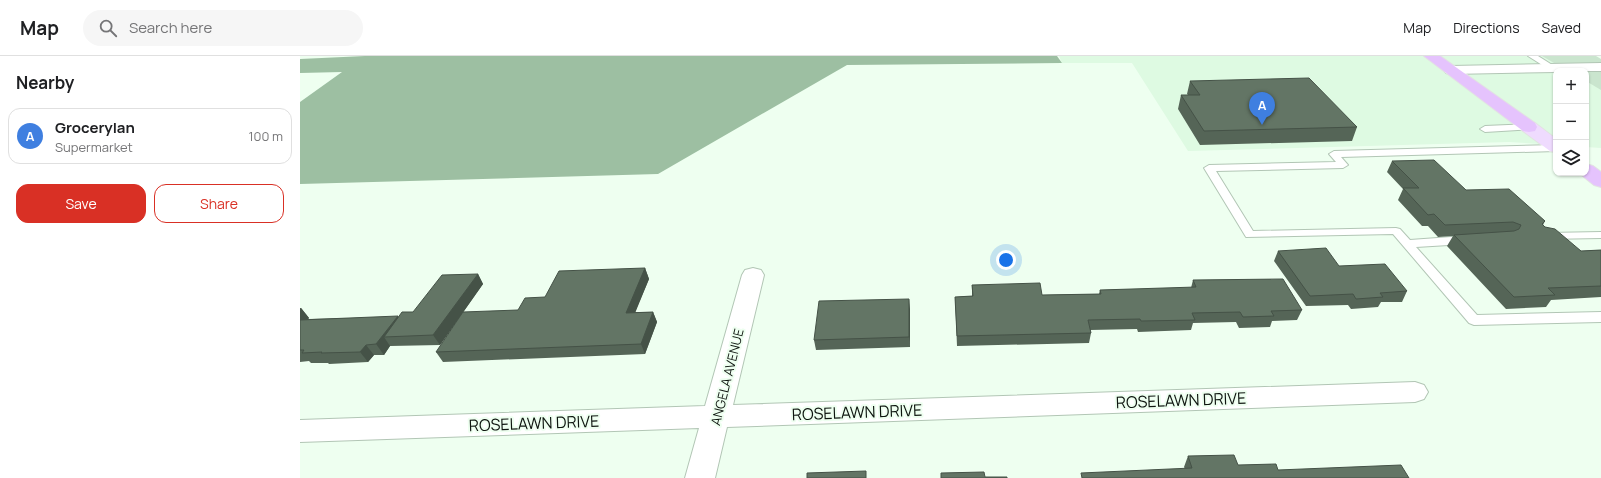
<!DOCTYPE html>
<meta charset="utf-8">
<style>
body{margin:0;font-family:Manrope,sans-serif;background:#f6f6f6;color:#202124}
.controls{position:absolute;right:12px;top:12px;display:grid;overflow:hidden;border-radius:8px;box-shadow:0 1px 3px #0004}
.controls button{width:36px;height:36px;display:grid;place-items:center;padding:0;border:0;border-bottom:1px solid #e0e0e0;background:#fff;color:#202124;font:20px sans-serif}
.you{position:absolute;left:706px;top:204px;width:14px;height:14px;margin:-10px;border:3px solid #fff;border-radius:50%;background:#1a73e8;box-shadow:0 0 0 6px #1a73e833}
.badge{display:grid;place-items:center;width:26px;height:26px;border-radius:50%;background:#d93025;color:#fff;font-size:13px;font-weight:700}
.pin{position:absolute;translate:-50% -33px;filter:drop-shadow(0 1px 2px #0008)}
.pin::after{content:'';position:absolute;top:21px;width:14px;height:12px;background:inherit;clip-path:polygon(0 0,100% 0,50% 100%)}
.list{margin:0;padding:0;list-style:none}
h2{display:flex;justify-content:space-between;align-items:center;height:52px;margin:0;padding:0 16px;font-size:17px}
h2 small{font-size:13px;font-weight:400;color:#757577}
.list li{display:grid;grid-template-columns:26px 1fr auto;gap:12px;align-items:center;box-sizing:border-box;height:56px;margin:0 8px 8px;padding:0 8px;border:1px solid #e0e0e0;border-radius:12px}
.list b{display:block;font-size:15px;white-space:nowrap}
.list p{margin:0;font-size:13px;white-space:nowrap;color:#757577}
.list em{font-size:13px;font-style:normal;color:#757577}
.actions{display:flex;gap:8px;padding:12px 16px}
.actions a{flex:1;padding:9px 0;border:1px solid #d93025;border-radius:12px;text-align:center;font-size:14px;color:#d93025}
.actions .main{background:#d93025;color:#fff}
.icon{flex:none;width:22px;height:22px;fill:none;stroke:currentColor;stroke-width:2;stroke-linecap:round;stroke-linejoin:round}
.map{position:relative;flex:none;width:1301px;height:422px;overflow:hidden}
header{display:flex;align-items:center;gap:24px;box-sizing:border-box;height:56px;padding:0 20px;background:#fff;border-bottom:1px solid #e0e0e0}
header strong{font-size:19px}
nav{display:flex;gap:22px;margin-inline-start:auto;font-size:14px}
.search{width:280px;height:36px;background:#f6f6f6;display:flex;align-items:center;gap:10px;box-sizing:border-box;padding:0 14px;border-radius:22px;color:#757577;font-size:15px}
main{display:flex}
aside{flex:1;background:#fff}
.map>svg:first-child{display:block}
.built{fill:#defae2}
.green{fill:#cae5ce}
.forest{fill:#9dbfa2}
.lines{fill:none;stroke-linecap:round;stroke-linejoin:round}
.lane-casing{stroke:#b2c6b5;stroke-width:2}
.street-casing{stroke:#b2c6b5;stroke-width:2}
.primary-casing{stroke:#e2e3e2;stroke-width:2}
.highway-casing{stroke:#e2e3e2;stroke-width:2}
.lane{fill:#fff;fill-rule:evenodd}
.street{fill:#fff;fill-rule:evenodd}
.primary{fill:#efdbfe;fill-rule:evenodd}
.highway{fill:#e5c3fd;fill-rule:evenodd}
.wall{fill:#556557}
.shaded-wall{fill:#455247}
.building{fill:#637565;stroke:#455247}
.labels{text-anchor:middle;dominant-baseline:central;stroke-width:4;stroke-linejoin:round;paint-order:stroke}
.street-label{font-size:13px;fill:#0e150f;stroke:#eefff0}
.near-street-label{font-size:16px;fill:#0e150f;stroke:#eefff0}
</style>
<header>
<strong>Map</strong>
<div class="search"><svg class="icon" aria-label="search" viewBox="0 0 24 24"><circle cx="10" cy="10" r="6"/><path d="M15 15l6 6"/></svg>Search here</div>
<nav><a>Map</a><a>Directions</a><a>Saved</a></nav>
</header>
<main>
<aside>
<h2>Nearby<small></small></h2>
<ul class="list">
<li><span class="badge" style="background:#3f7fe0">A</span><div><b>Grocerylan</b><p>Supermarket</p></div><em>100 m</em></li>
</ul>
<div class="actions"><a class="main">Save</a><a>Share</a></div>
</aside>
<div class="map">
<svg width="1301" height="422" viewBox="0 0 1301 422">
<rect width="100%" height="100%" fill="#eefff0"/>
<g class="built">
<path d="M759,0h496l31,15h-30v74l-47,-3 -321,9 -56,-88h-70z"/>
<path d="M1286,15l15,6v71l-15,-1z"/>
</g>
<path class="green" d="M1242,0h54l5,3v31l-15,-9v-10h-18z"/>
<path class="forest" d="M65,0h692l5,7 -215,2 -189,109 -358,10v-82l42,-30 -42,1v-14z"/>
<g class="lines">
<defs>
<g id="lane">
<path d="M1228,0h10l19,12 -1,2h-6z"/>
<path d="M1229,68l3,1 2,2 -2,2 -47,3 -5,-3 5,-3z"/>
<path d="M1256,89v6l-215,6 7,8 -5,3 -127,3 37,60 143,-3 4,1 10,11 55,-4 4,2 2,2 -2,2 -4,2 -49,3 61,68 124,-3v10l-127,3 -5,-2 -76,-89 -147,3 -42,-69 5,-3 127,-3 -7,-8 5,-3z"/>
<path d="M1301,176v6l-54,1 -4,-1 -2,-2 2,-2 4,-1z"/>
</g>
<g id="street">
<path d="M1301,7v8h-45v1l-105,2 -5,-1 -2,-3 2,-3 5,-1z"/>
<path d="M453,212l8,2 3,5 -31,130 682,-23 9,3 4,7 -4,7 -9,3 -688,25 -12,51h-30l14,-50 -399,14v-22l405,-14 37,-131 3,-5z"/>
</g>
<path id="primary" d="M1229,66l6,1 21,16v13l-6,-1 -27,-20 -2,-4 2,-4z"/>
<g id="highway">
<path d="M1124,0h16l95,67 2,4 -2,4 -6,1 -6,-1z"/>
<path d="M1286,108l7,2 8,6v15l-7,-2 -15,-12h7z"/>
</g>
</defs>
<use href="#lane" class="lane-casing"/>
<use href="#street" class="street-casing"/>
<use href="#primary" class="primary-casing"/>
<use href="#highway" class="highway-casing"/>
<use href="#lane" class="lane"/>
<use href="#street" class="street"/>
<use href="#primary" class="primary"/>
<use href="#highway" class="highway"/>
</g>
<g class="wall">
<path d="M890,25l167,46 -5,14 -152,4 -22,-36 3,-14h7l-1,-1z"/>
<path d="M1092,105l153,60 -2,4 2,2 36,24 20,-1v47l-50,3 -5,7 -40,2 -59,-63 6,-10 -15,1 -10,-11h-6l-24,-26 5,-11 -16,-17z"/>
<path d="M978,195l61,15 68,25 -5,11h-21l-3,5 -27,2 -3,-4 -42,1 -32,-45z"/>
<path d="M345,212l4,11 -14,33h18l4,10 -12,32 -202,8 -7,-10 82,-42 27,-13z"/>
<path d="M178,218l5,10 -43,61 -50,1 -6,9h-10l-6,7 -39,2 -1,-1h-17l-2,-2 -9,1v-54h1l8,10 -1,1 91,-2 14,-5z"/>
<path d="M893,224l109,30 -5,10 -25,1 -2,6 -31,1 -3,-6 -43,1 -2,7 -53,2 -1,-3 -47,1 1,3 -2,10 -132,3 -2,-49 17,-1v-11l70,10 57,-1 1,-4 91,-2z"/>
<path d="M609,243l1,48 -94,3 -2,-10z"/>
<path d="M888,400l50,9 40,5 -93,-1 -1,-2z"/>
</g>
<g class="shaded-wall">
<path d="M345,212l4,11 -18,44 -5,-10z"/>
<path d="M178,218l5,10 -43,61 -7,-10z"/>
<path d="M609,243l1,10v38l-1,-10z"/>
<path d="M1,252l8,10 -9,10v-19z"/>
<path d="M353,256l4,10 -12,32 -4,-10z"/>
<path d="M98,260l7,10 -21,11 6,9 -6,9 -8,-11z"/>
<path d="M66,289l8,10 -6,7 -8,-10z"/>
</g>
<g class="building">
<path d="M1009,22l48,49 -153,4 -23,-36h19l-10,-14z"/>
<path d="M1134,104l32,30 43,-1 36,32 -3,3 3,3 10,2 26,22 20,-1v36l-53,2 7,7 -41,2 -60,-62 60,-4 5,-2 2,-4 -8,-3 -68,3 -11,-11 -6,1 -25,-27h16l-27,-27z"/>
<path d="M1026,192l13,18 46,-2 22,27 -27,2 3,4 -27,2 -3,-5 -43,2 -32,-45z"/>
<path d="M345,212l-19,45 27,-1 -12,32 -205,8 27,-40 55,-2 7,-12 20,-1 14,-26z"/>
<path d="M178,218l-45,61 -49,2 18,-25h11l29,-37z"/>
<path d="M983,223l19,31 -31,1 3,5 -31,1 -3,-5 -48,1 3,7 -54,1 -1,-2 -52,1 3,13 -134,3 -2,-39 18,-1 -1,-11 68,-2 2,12 59,-1 -1,-4 96,-3 -3,-7z"/>
<path d="M609,243v38l-95,3 5,-39z"/>
<path d="M98,260l-22,28 -10,1 -6,7 -39,1 1,-1 -20,1 2,-3h-4v-30z"/>
<path d="M934,399l4,10 38,-1 2,6 123,-5 8,13h-327l-1,-5 111,-5 -4,-12z"/>
<path d="M566,415v7h-59v-5z"/>
<path d="M684,416l1,5h22v1h-66v-5z"/>
</g>
<g class="labels">
<g class="street-label">
<text transform="translate(427 321) rotate(-76)">ANGELA AVENUE</text>
</g>
<g class="near-street-label">
<text transform="translate(881 344) rotate(-2)">ROSELAWN DRIVE</text>
<text transform="translate(557 356) rotate(-2)">ROSELAWN DRIVE</text>
<text transform="translate(234 367) rotate(-2)">ROSELAWN DRIVE</text>
</g>
</g>
</svg>
<div class="controls">
<button>+</button>
<button>−</button>
<button><svg class="icon" aria-label="layers" viewBox="0 0 24 24"><path d="M12 4l9 5-9 5-9-5zM3 14l9 5 9-5"/></svg></button>
</div>
<div class="you"></div>
<div class="pin badge" style="left:962px;top:69px;background:#3f7fe0">A</div>
</div>
</main>
